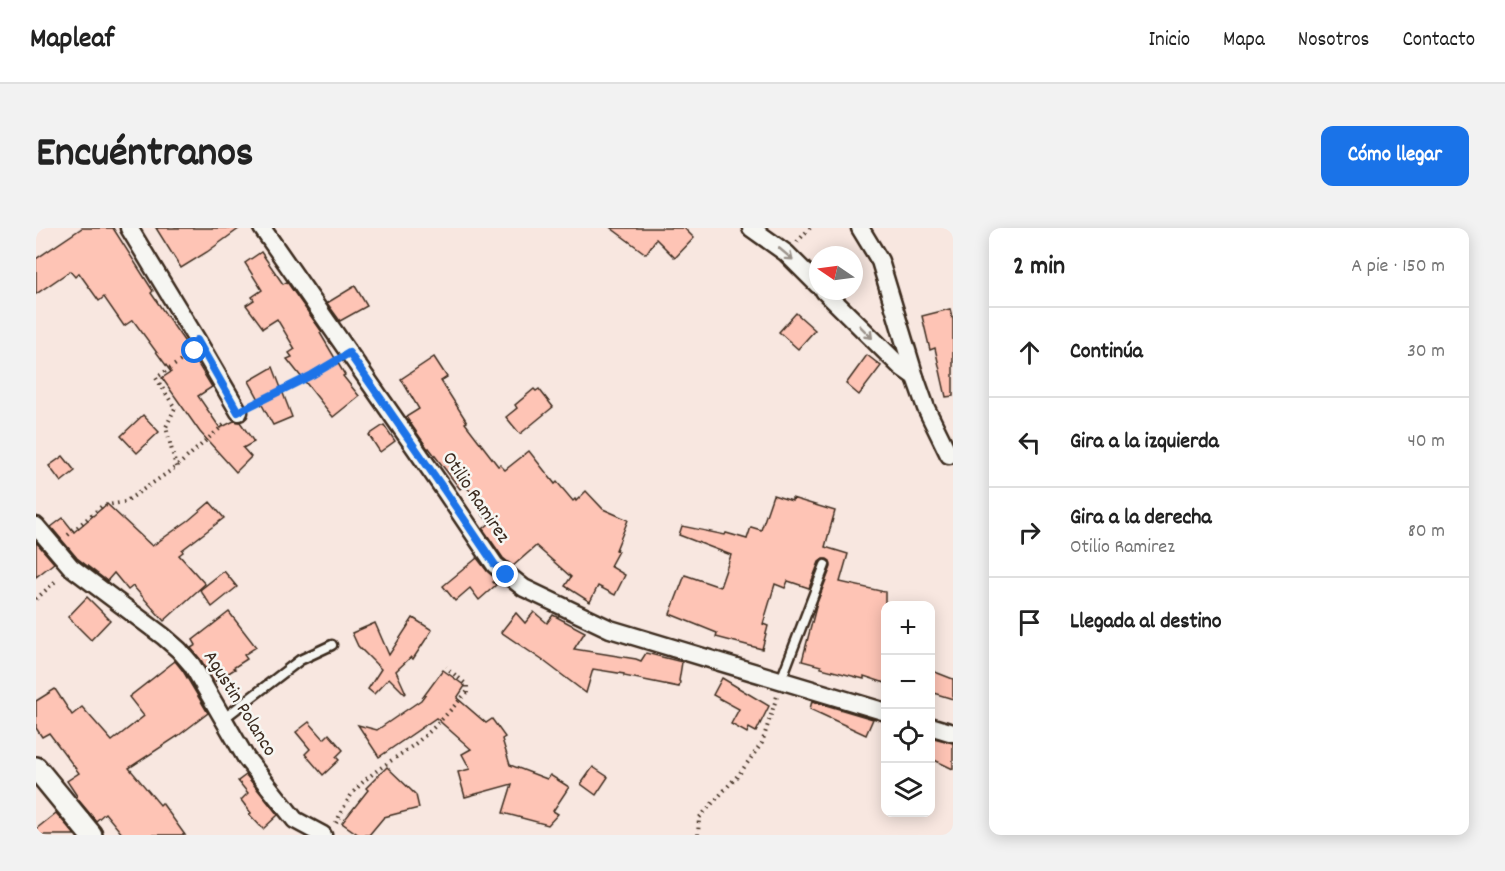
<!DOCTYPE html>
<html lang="es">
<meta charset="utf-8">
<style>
body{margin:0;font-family:Dekko,sans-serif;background:#f2f2f2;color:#222}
.controls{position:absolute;right:18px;bottom:18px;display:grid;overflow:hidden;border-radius:12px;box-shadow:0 3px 15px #0003}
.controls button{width:54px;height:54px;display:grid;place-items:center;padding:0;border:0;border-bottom:2px solid #e0e0e0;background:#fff;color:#222;font:30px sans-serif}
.compass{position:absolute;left:773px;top:18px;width:54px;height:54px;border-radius:50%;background:#fff;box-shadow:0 3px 15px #0003;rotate:283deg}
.stop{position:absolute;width:18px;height:18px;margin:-14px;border:4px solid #1a73e8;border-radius:50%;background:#fff}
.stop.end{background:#1a73e8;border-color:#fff;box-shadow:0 2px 6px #0008}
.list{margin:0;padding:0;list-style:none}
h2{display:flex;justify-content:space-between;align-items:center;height:78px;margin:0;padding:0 24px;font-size:26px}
h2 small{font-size:20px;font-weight:400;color:#767676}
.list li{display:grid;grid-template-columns:39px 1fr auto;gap:18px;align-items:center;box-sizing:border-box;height:90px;padding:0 24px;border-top:2px solid #e0e0e0}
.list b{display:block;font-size:22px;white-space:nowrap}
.list p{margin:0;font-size:20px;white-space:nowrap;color:#767676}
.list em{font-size:20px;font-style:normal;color:#767676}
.icon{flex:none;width:33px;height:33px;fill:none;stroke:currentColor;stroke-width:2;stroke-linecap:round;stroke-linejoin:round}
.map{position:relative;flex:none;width:917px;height:607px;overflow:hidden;border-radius:12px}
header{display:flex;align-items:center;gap:36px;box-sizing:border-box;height:84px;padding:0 30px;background:#fff;border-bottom:2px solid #e0e0e0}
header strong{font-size:28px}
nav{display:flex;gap:33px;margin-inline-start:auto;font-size:21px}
.intro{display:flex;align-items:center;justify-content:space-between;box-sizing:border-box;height:144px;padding:0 36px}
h1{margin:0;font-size:42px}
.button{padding:15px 27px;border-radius:12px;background:#1a73e8;color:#fff;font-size:21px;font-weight:700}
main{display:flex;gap:36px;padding:0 36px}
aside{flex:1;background:#fff;border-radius:12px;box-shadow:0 3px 15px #0003}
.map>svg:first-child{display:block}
.building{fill:#fec4b5;stroke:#3b2a1e;stroke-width:1.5}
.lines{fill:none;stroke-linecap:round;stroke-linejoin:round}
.service-casing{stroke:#3b2a1e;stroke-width:13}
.minor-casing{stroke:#3b2a1e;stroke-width:21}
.tertiary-casing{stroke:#3b2a1e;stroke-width:26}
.path{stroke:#3b2a1e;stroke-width:4;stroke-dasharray:1.5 4.5;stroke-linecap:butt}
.service{stroke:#f6f6f2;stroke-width:8}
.minor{stroke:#f6f6f2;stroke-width:16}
.tertiary{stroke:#f6f6f2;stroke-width:21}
.oneway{stroke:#989088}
.route{stroke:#1a73e8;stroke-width:8}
.labels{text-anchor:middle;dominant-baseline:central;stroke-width:5;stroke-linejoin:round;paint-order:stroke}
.street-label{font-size:20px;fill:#3b2a1e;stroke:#f6f6f2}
</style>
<header>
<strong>Mapleaf</strong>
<nav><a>Inicio</a><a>Mapa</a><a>Nosotros</a><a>Contacto</a></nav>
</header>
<div class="intro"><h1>Encuéntranos</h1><a class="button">Cómo llegar</a></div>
<main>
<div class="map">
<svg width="917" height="607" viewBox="0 0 917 607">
<rect width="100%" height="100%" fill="#f8e7e0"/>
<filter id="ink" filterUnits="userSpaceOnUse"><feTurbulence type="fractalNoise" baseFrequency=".0167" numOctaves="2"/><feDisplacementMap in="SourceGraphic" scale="12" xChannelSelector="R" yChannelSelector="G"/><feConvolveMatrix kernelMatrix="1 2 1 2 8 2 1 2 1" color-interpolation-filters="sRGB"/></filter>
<g filter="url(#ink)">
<g class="building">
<path d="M46,0h31l40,63 -2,2 40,58h-1l22,36 -14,9 22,32 14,-7 6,1 14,20 -11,6 8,9 -15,15 -36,-40 -38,-54 9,-6 -38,-52 -9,6 -20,-29 -5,4 -20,-28 -4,4 -5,-6 -34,23v-35z"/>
<path d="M120,0h84l-33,24 -26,16z"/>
<path d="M575,0h73l10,10 -19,20 -19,-19 -10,15z"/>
<path d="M225,24l22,32 4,-2 35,50 -2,1 25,42 -2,1 16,20 -26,21 -46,-58 5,-2 -3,-4 6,-4 -18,-30 -14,9 -17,-23 8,-5 -2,-3 10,-7 -17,-27z"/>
<path d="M319,58l12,20 -27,15 -13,-18z"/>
<path d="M914,81l3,11v76l-7,1 -11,-49 -5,2 -8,-34z"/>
<path d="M760,85l19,17 -17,19 -19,-17z"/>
<path d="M831,127l14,11 -22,29 -13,-11z"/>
<path d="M398,129l13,20 -6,4 26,41 -2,1 33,43 2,-1 5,5 24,-19 26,33 2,-2 16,19 2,-2 1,2 10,-10 17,18 25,11 -12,30 2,1 -8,15 15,9 -10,20 -17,-9 -8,16 -25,-16 6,-9 -35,-31 -23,20 -10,-8 -20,-29 7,-6 -7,-8 4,-4 -22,-26 -5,4 -31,-41 -1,1 -22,-32 13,-8 -18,-30z"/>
<path d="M237,139l19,50 -19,8 -24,-44z"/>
<path d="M498,161l2,2 3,-2 14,18 -33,27 -14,-17 11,-9 -2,-3z"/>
<path d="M107,187l16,17 -22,21 -16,-17z"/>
<path d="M348,197l11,16 -15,11 -11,-17z"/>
<path d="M27,228l12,15 -14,11 -12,-16z"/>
<path d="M737,267l19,6v-3l43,13 -10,36 23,7 -8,28 45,10v91l-21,-7v3l-43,-11v-2l-19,-5 15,-58 14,-36 -1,-6 -3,-2h-4l-4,3 -10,26 -21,-7 -3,7 -10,-4 -12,40 5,2 -6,23 -46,-12 1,-4 -47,-19 15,-39 35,12 11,-32 -52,-20 3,-9 43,9 1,-2 21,6 4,-12 10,3z"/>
<path d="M174,274l14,16 -42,32 1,2 -4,3 26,29 -41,37 -31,-35 -5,4 -14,-17 -7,8 -30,-23 -26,-31 12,-9 11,14 33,-28 45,42 37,-26z"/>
<path d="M0,314l18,21 -18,14z"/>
<path d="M441,330l10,13 9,8 -3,3 3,3 -17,15 -9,-12 -15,13 -12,-15z"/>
<path d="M188,343l13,16 -25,20 -12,-17z"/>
<path d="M51,369l23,23 -19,20 -23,-23z"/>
<path d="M193,384l27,35 -12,8 3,4 -14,9 2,1 -21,13 -13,-22 -10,-12 5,-3 -3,-5z"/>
<path d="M498,384l13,11 6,-8 32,17 -11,17 62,10 5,2 5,-8 36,9 -3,19 1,1 -1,5 -55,-11v-2l-31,-5 -7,24 -41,-31 -44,-30 15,-19 9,10z"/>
<path d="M377,390l19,12 -19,29 -2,-2 -15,14 10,22 -1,1 -16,-16 -15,16 -6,-5 13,-20 -23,-23 -6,-13 23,-10 14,32z"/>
<path d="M139,433l8,10 25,42 -30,23 -49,32 31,37 2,-2 23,32h-62l-18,-22 -9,8 -20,-24 1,-1 -10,-15 12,-8 -30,-40 -7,4 -6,-9v-27l19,-12 17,26 10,-8 30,34 32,-25 -15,-19z"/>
<path d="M407,442l22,16 -8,12 29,25 6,-4 13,18 -3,2 8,26 37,14 3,-4 19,12 -16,24 5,3 -10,11 -45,-12 9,-29 -47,13 -7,-25 12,-3 -8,-15 9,-5 -35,-31 -57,39 -21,-32 19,5 44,-30z"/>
<path d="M894,442l23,9v20l-23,-7z"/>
<path d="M686,450l47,28 -13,26 -7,-4 -2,5 -16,-9 8,-15 -26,-14z"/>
<path d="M776,473l61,18 -7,16 -56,-26z"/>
<path d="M273,494l15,17 5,-5 14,16 -7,7 3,3 -16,15 -18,-21 5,-5 -14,-17z"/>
<path d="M894,509l23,6v26l-23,-11z"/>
<path d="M351,539l29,28 3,13 -35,9 -15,18h-10l-17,-12 26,-33 -2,-2z"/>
<path d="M557,539l15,10 -12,18 -15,-11z"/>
<path d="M210,547l32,40 -15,14 -14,-15 2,-1 -10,-13 7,-7 -10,-12z"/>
<path d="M20,585l19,22h-39v-6z"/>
</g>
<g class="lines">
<defs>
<g id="service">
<path d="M745,452l44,-115"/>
<path d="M187,491l77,-59 32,-15"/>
</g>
<g id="minor">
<path d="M93,0l68,112 42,72"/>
<path d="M226,0l183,263 50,74 29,23 86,41 276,83"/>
<path d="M715,0l35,25 32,32"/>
<path d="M824,0l20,33 35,116 11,31 23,47"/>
<path d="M788,63l77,76 14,10"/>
<path d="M0,298l35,41 92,69 16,14 13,15 54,93 49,62 28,15"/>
<path d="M894,498l23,7"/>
</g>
<path id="tertiary" d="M0,540l55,67"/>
</defs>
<use href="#service" class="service-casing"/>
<use href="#minor" class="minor-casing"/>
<use href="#tertiary" class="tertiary-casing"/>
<g class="path">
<path d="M761,14l13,-14"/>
<path d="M219,176l57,-29 21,-12"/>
<path d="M140,239l-10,-40 9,-19 -19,-30 30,-21"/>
<path d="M32,307l34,-29 23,-4 51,-35 50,-44"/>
<path d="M0,371l22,-20"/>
<path d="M300,595c6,-12 12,-26 22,-36 18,-19 43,-31 63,-48 17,-14 31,-31 46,-47v-7l-21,-18"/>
<path d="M662,607l1,-17 41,-45 22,-30 15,-47"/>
</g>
<use href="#service" class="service"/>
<use href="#minor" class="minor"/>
<use href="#tertiary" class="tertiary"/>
</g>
<defs><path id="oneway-shaft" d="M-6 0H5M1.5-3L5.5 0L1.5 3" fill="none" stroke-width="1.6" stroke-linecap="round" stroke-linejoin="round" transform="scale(1.5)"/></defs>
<g class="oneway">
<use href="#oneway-shaft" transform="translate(750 26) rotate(40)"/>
<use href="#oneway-shaft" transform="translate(830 104) rotate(45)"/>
</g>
</g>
<g class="lines" filter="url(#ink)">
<path class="route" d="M159,123l2,-11 41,72 74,-37 37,-22 96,138 50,74 11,10"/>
</g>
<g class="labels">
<g class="street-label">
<text transform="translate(439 270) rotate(56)">Otilio Ramirez</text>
<text transform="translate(203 476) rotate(58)">Agustin Polanco</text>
</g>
</g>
</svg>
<div class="controls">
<button>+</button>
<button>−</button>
<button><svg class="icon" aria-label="locate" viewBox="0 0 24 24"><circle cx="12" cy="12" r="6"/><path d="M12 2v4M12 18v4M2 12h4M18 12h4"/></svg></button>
<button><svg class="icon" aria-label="layers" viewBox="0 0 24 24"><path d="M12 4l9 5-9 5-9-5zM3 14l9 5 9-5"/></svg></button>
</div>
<svg class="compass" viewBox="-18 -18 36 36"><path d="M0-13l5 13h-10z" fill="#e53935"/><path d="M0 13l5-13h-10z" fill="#767676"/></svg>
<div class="stop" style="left:159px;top:123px"></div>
<div class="stop end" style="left:470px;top:347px"></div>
</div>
<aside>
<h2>2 min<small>A pie · 150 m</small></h2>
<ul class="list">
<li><svg class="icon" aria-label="ahead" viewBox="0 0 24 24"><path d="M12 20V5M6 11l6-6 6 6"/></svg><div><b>Continúa</b></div><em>30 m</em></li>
<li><svg class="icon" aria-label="left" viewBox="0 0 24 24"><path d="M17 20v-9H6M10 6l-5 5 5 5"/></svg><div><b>Gira a la izquierda</b></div><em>40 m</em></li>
<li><svg class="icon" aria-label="right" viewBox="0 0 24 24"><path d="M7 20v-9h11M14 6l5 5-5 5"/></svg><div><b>Gira a la derecha</b><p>Otilio Ramirez</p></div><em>80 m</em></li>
<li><svg class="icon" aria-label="arrive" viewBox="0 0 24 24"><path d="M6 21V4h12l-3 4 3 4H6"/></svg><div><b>Llegada al destino</b></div></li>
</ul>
</aside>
</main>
